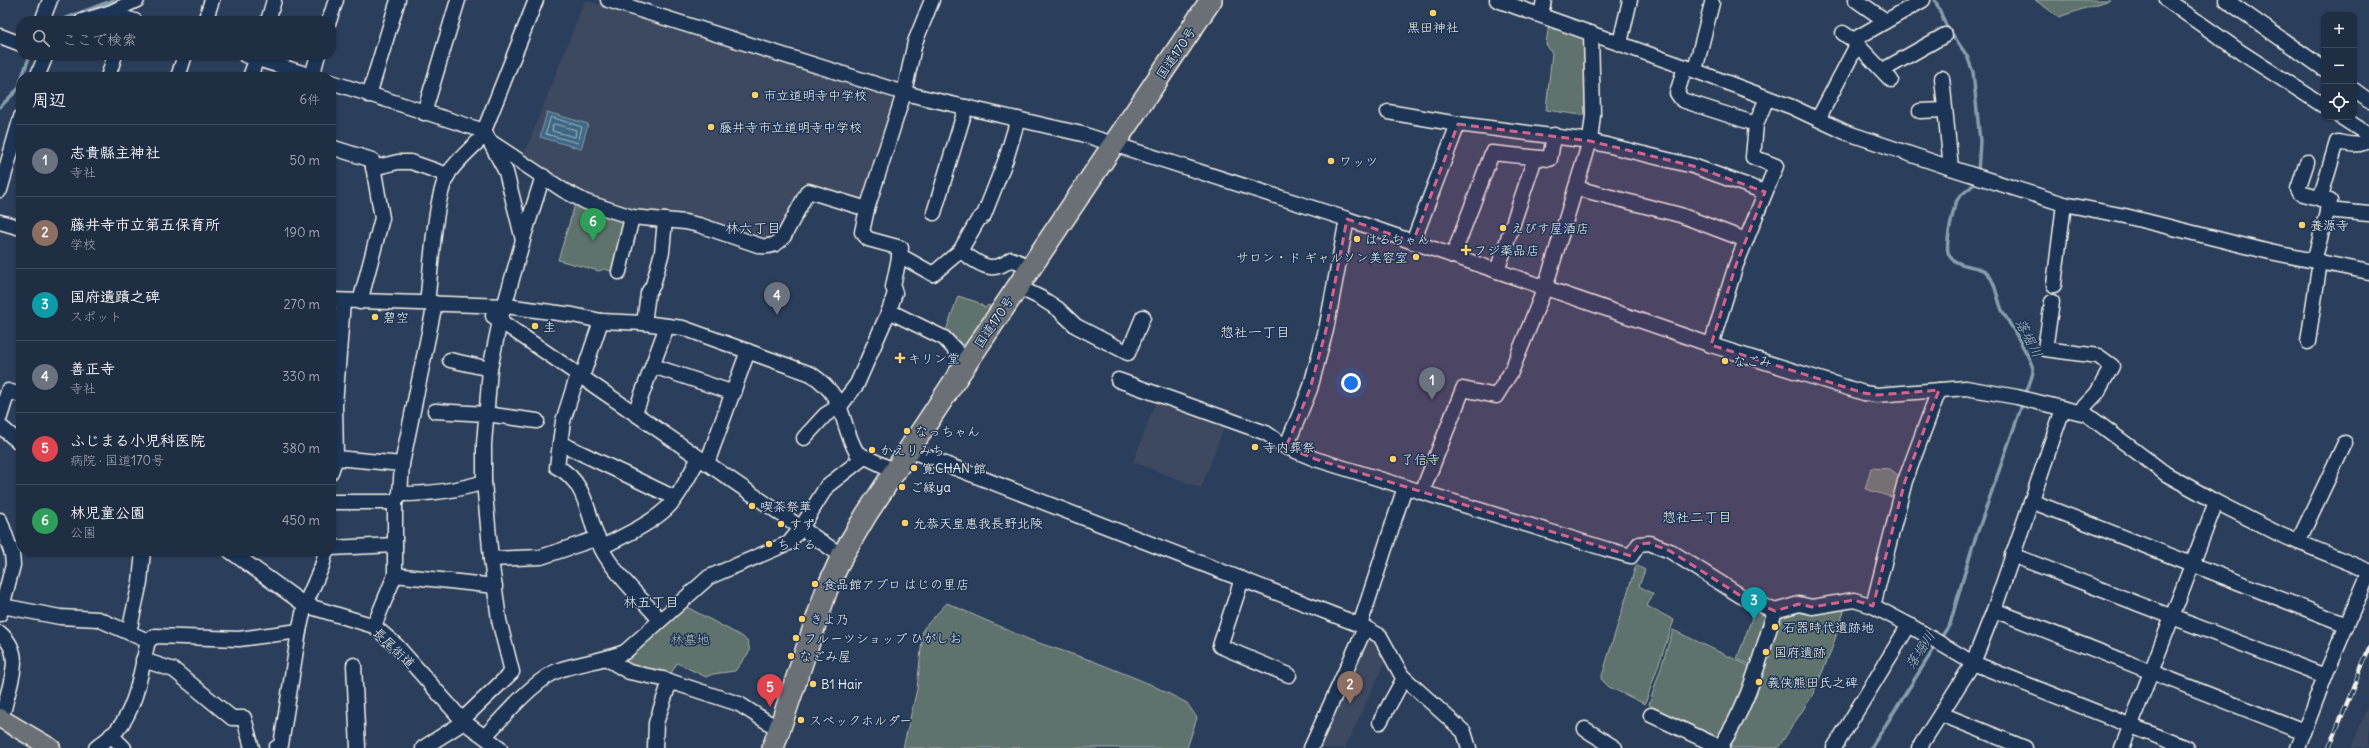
<!DOCTYPE html>
<html lang="ja">
<meta charset="utf-8">
<style>
body{margin:0;font-family:Delius,"Klee One",sans-serif;background:#28364b;color:#f1f3f6}
.controls{position:absolute;right:12px;top:12px;display:grid;overflow:hidden;border-radius:8px;box-shadow:0 1px 3px #0004}
.controls button{width:36px;height:36px;display:grid;place-items:center;padding:0;border:0;border-bottom:1px solid #3d4a5d;background:#202e44;color:#f1f3f6;font:20px sans-serif}
.you{position:absolute;left:1351px;top:383px;width:14px;height:14px;margin:-10px;border:3px solid #fff;border-radius:50%;background:#1a73e8;box-shadow:0 0 0 6px #1a73e833}
.badge{display:grid;place-items:center;width:26px;height:26px;border-radius:50%;background:#8bbbb9;color:#fff;font-size:13px;font-weight:700}
.pin{position:absolute;translate:-50% -33px;filter:drop-shadow(0 1px 2px #0008)}
.pin::after{content:'';position:absolute;top:21px;width:14px;height:12px;background:inherit;clip-path:polygon(0 0,100% 0,50% 100%)}
.list{margin:0;padding:0;list-style:none}
h2{display:flex;justify-content:space-between;align-items:center;height:52px;margin:0;padding:0 16px;font-size:17px}
h2 small{font-size:13px;font-weight:400;color:#a2a8b2}
.list li{display:grid;grid-template-columns:26px 1fr auto;gap:12px;align-items:center;box-sizing:border-box;height:72px;padding:0 16px;border-top:1px solid #3d4a5d}
.list b{display:block;font-size:15px;white-space:nowrap}
.list p{margin:0;font-size:13px;white-space:nowrap;color:#a2a8b2}
.list em{font-size:13px;font-style:normal;color:#a2a8b2}
.icon{flex:none;width:22px;height:22px;fill:none;stroke:currentColor;stroke-width:2;stroke-linecap:round;stroke-linejoin:round}
.map{position:relative;flex:none;width:2369px;height:748px;overflow:hidden}
.search{position:absolute;background:#202e44;box-shadow:0 1px 3px #0004;left:16px;top:16px;width:320px;height:44px;display:flex;align-items:center;gap:10px;box-sizing:border-box;padding:0 14px;border-radius:16px;color:#a2a8b2;font-size:15px}
.panel{position:absolute;background:#202e44;box-shadow:0 1px 3px #0004;left:16px;top:72px;width:320px;height:484px;border-radius:16px}
.map>svg:first-child{display:block}
.built{fill:#3c4960}
.green{fill:#5e726d;stroke:#a9b2aa}
.water{fill:#3e6785;stroke:#879ead}
.lines{fill:none;stroke-linecap:round;stroke-linejoin:round}
.shore{stroke:#abbac0;stroke-width:1}
.stream{stroke:#879ead;stroke-width:3.5}
.minor-casing{stroke:#f4f1e8;stroke-width:17}
.major-casing{stroke:#f4f1e8;stroke-width:21}
.highway-casing{stroke:#f4f1e8;stroke-width:24}
.minor{stroke:#1d3557;stroke-width:14}
.major{stroke:#6b6f75;stroke-width:18}
.highway{stroke:#6b6f75;stroke-width:21}
.rail-casing{stroke:#f4f1e8;stroke-width:4.5}
.rail{stroke:#1d3557;stroke-width:3;stroke-dasharray:9;stroke-linecap:butt}
.marked{fill:#d4648c;fill-opacity:0.2;stroke:#d4648c;stroke-width:3;stroke-dasharray:8 5;stroke-linejoin:round}
.poi-dot{fill:#ffd166;stroke:#1d3557;stroke-width:1.5}
.labels{text-anchor:middle;dominant-baseline:central;stroke-width:3;stroke-linejoin:round;paint-order:stroke}
.poi-label{font-size:13px;fill:#f4f1e8;stroke:#1d3557;text-anchor:start}
.street-label{font-size:13px;fill:#f4f1e8;stroke:#1d3557}
.park-label{font-size:13px;fill:#b8beb7;stroke:#1d3557}
.neighbourhood-label{font-size:14px;fill:#f4f1e8;stroke:#1d3557}
.water-label{font-size:14px;font-style:italic;fill:#b4c1c5;stroke:#1d3557}
</style>
<div class="map">
<svg width="2369" height="748" viewBox="0 0 2369 748">
<rect width="100%" height="100%" fill="#2b3e5b"/>
<filter id="ink" filterUnits="userSpaceOnUse"><feTurbulence type="fractalNoise" baseFrequency=".025" numOctaves="2"/><feDisplacementMap in="SourceGraphic" scale="8" xChannelSelector="R" yChannelSelector="G"/><feConvolveMatrix kernelMatrix="1 2 1 2 8 2 1 2 1" color-interpolation-filters="sRGB"/></filter>
<g filter="url(#ink)">
<g class="built">
<path d="M585,0l311,96 -31,105 -58,-18 -28,49 -11,10 -182,-45 -63,-40z"/>
<path d="M1157,399l68,26 -24,63 -68,-26z"/>
<path d="M1368,634l8,4 10,22 -41,88h-31z"/>
<path d="M2369,703v45h-18z"/>
</g>
<g class="green">
<path d="M2035,0h75l-51,17z"/>
<path d="M1549,24l36,13 3,79 -42,-6 6,-57 -6,-9z"/>
<path d="M576,201l49,18 -10,53 -11,-3 -5,2 -41,-11z"/>
<path d="M958,296l19,6 8,6 3,-3 5,3 -28,42 -21,-14z"/>
<path d="M1871,468l19,1 12,9 -7,20 -30,-9z"/>
<path d="M1636,565l9,5 -6,16 14,8 -6,12 27,14 -29,84 -36,-17 -8,-8z"/>
<path d="M947,603l83,37 63,21 57,23 37,19 10,15 -10,30h-284l14,-59 6,-60z"/>
<path d="M1846,605l-16,49 -18,42 -34,52h-51l50,-132 14,-7z"/>
<path d="M685,606l58,31 5,5 2,9 -15,20 -22,3 -7,3 -29,-14 -8,14 -54,-15z"/>
<path d="M1756,607l15,6 -17,53 -17,-7z"/>
<path d="M1673,630l78,37 -23,61 -11,11 -68,-34z"/>
</g>
<path class="water" d="M547,112l41,12 -7,25 -41,-12z"/>
<g class="lines">
<g class="shore">
<path d="M551,117l31,10 -4,16 -32,-9z"/>
<path d="M555,124l21,6 -1,7 -23,-6 1,-6z"/>
</g>
<g class="stream">
<path d="M1935,0l11,25 21,31 6,16 7,69 -2,32"/>
<path d="M59,21l55,-21"/>
<path d="M22,77l8,-22"/>
<path d="M0,107l19,-19 2,-8"/>
<path d="M1978,181l-19,16 -4,7c-2,10 -11,43 -6,51 7,12 25,10 36,16 10,7 12,28 17,39 6,12 31,50 31,60 0,8 -6,18 -8,26"/>
<path d="M1940,639l10,-15 22,-76 51,-146"/>
<path d="M1871,748l66,-104"/>
</g>
<defs>
<g id="minor">
<path d="M608,0l296,93 178,41 265,85 364,126 153,48 13,2 89,-7 51,9 69,17 80,60 50,28 65,33 88,36"/>
<path d="M1497,0l188,67 107,40 53,25 106,36 113,36 61,12 145,36 99,20"/>
<path d="M1856,0l30,21"/>
<path d="M2167,0l75,53 82,53"/>
<path d="M2226,0l98,69"/>
<path d="M109,13l26,8"/>
<path d="M1541,15l3,-15"/>
<path d="M42,21l8,-21"/>
<path d="M82,21l27,-8 28,-13"/>
<path d="M205,21l7,-21"/>
<path d="M268,21l6,-21"/>
<path d="M329,21l7,-21"/>
<path d="M1843,33l10,7 38,40"/>
<path d="M0,36l21,8"/>
<path d="M1853,40l70,-40"/>
<path d="M1620,43l10,-43"/>
<path d="M245,55l70,22"/>
<path d="M1685,67l-8,26 5,7 74,24"/>
<path d="M1695,70l17,-67"/>
<path d="M1883,70l62,-35"/>
<path d="M312,76l6,-21"/>
<path d="M37,77l9,-22"/>
<path d="M108,77l7,-22"/>
<path d="M178,77l7,-22"/>
<path d="M250,77l8,-22"/>
<path d="M1942,78l9,90"/>
<path d="M331,82l153,49 22,41 17,68 -23,81 -10,48 -6,75v38l7,77 8,61 13,52 -50,48"/>
<path d="M2354,90l15,11"/>
<path d="M369,95l29,-95"/>
<path d="M1920,111l25,-1"/>
<path d="M1388,112l70,12 132,17 103,25 72,26"/>
<path d="M424,113l34,-113"/>
<path d="M2341,117l28,18"/>
<path d="M1818,119l39,-74"/>
<path d="M484,131l52,-131"/>
<path d="M491,142l72,48 23,12 46,15 53,5 14,3 62,21c11,1 17,-2 23,-10l24,-45 59,18 37,-116 11,-51 17,-42"/>
<path d="M331,147l41,13 10,58 -22,84"/>
<path d="M2307,162l-9,27 2,4 30,8 -16,60"/>
<path d="M373,168l25,-6h13l37,13"/>
<path d="M1576,188l104,27 66,25"/>
<path d="M0,190l21,-73"/>
<path d="M2320,199l17,-57c12,2 22,5 32,-2"/>
<path d="M867,209l-5,23 6,7 33,9 -8,39 2,6 -6,18 55,27 23,24"/>
<path d="M2327,210l42,4"/>
<path d="M934,213l32,-106"/>
<path d="M0,222l21,6"/>
<path d="M523,239l20,-63"/>
<path d="M1413,242l45,-118"/>
<path d="M960,251c19,12 31,25 51,8l20,8"/>
<path d="M899,255l34,19 27,-23 18,-31 6,-5 22,-56 12,-40"/>
<path d="M1453,256l39,-103 58,6 4,-24"/>
<path d="M1497,271l38,-113"/>
<path d="M619,272l13,-55"/>
<path d="M2054,285l10,-81"/>
<path d="M1018,287l23,11 17,11 18,17 52,27 15,-36"/>
<path d="M331,300l175,6 67,9 28,6 43,2 39,5 128,46c37,25 27,45 46,79l38,18"/>
<path d="M2052,302l-7,47 53,7 14,10 -15,27 -18,19"/>
<path d="M427,303c4,-30 7,-105 21,-129 10,-15 25,-27 38,-40"/>
<path d="M493,316l349,240"/>
<path d="M644,323l4,-30 5,-8 9,-33 3,-32"/>
<path d="M2308,342l12,-81"/>
<path d="M1711,345l25,-80 40,-99 -23,-9 3,-33 11,-26"/>
<path d="M450,360l40,9"/>
<path d="M653,366l81,27"/>
<path d="M578,374l-15,47 -3,22 115,55"/>
<path d="M582,377l19,-56"/>
<path d="M1118,380l148,53 20,14 29,12 291,90 25,7 8,-12 10,-1 21,8 71,45 34,15 24,-7 13,3 42,-7 19,6 36,19 64,38 214,85"/>
<path d="M435,411l51,3 51,7"/>
<path d="M635,413l32,-87"/>
<path d="M0,417l8,-26 13,4"/>
<path d="M0,426l21,18"/>
<path d="M804,438l21,-23 16,-10 16,-21 32,-73"/>
<path d="M560,443l-3,24c35,17 30,62 50,91 14,22 36,42 53,62"/>
<path d="M1286,447l24,-58 16,-59 21,-111"/>
<path d="M909,450l451,175 20,11 22,40 62,56 5,16"/>
<path d="M336,458l66,6 -2,30"/>
<path d="M707,463l41,-112"/>
<path d="M402,464l33,-161"/>
<path d="M331,472l5,-14 -1,-53 8,-103"/>
<path d="M1422,492l41,-103 33,7 15,-24 34,-84 45,-147 3,-26 -2,-82"/>
<path d="M2031,501l316,124"/>
<path d="M331,502h64l5,-8c30,0 56,-3 84,-12"/>
<path d="M0,520l12,34 1,11 -13,49"/>
<path d="M2298,542l47,-99"/>
<path d="M602,547c21,-11 45,-21 64,-38 14,-13 23,-34 33,-51"/>
<path d="M331,548l64,-3"/>
<path d="M230,551l75,54 69,21 22,19 68,77 36,26"/>
<path d="M2012,555l313,121"/>
<path d="M491,559l50,-2 57,-19"/>
<path d="M395,575l100,11"/>
<path d="M1242,579l-22,67 69,29"/>
<path d="M2,606l58,11 38,2 50,22c-7,28 -11,67 -31,89 -6,7 -14,12 -21,18"/>
<path d="M1873,606l32,-125 34,-91"/>
<path d="M1994,610l310,122"/>
<path d="M1360,625l45,-138"/>
<path d="M374,626l21,-51v-73"/>
<path d="M129,632l11,-50 3,-31"/>
<path d="M0,633c25,21 10,48 4,76l-4,7"/>
<path d="M148,641l7,-5 84,3 60,-8"/>
<path d="M607,659l22,13 34,7 76,25 41,26"/>
<path d="M143,660l31,10 58,48h12l8,30"/>
<path d="M354,665l4,83"/>
<path d="M1941,714l84,34"/>
<path d="M1651,715l71,33"/>
<path d="M1380,722l24,-44"/>
<path d="M1585,729l30,19"/>
<path d="M111,735l13,13"/>
<path d="M485,736c20,-20 50,-58 77,-67 21,-6 42,-9 63,-17l84,-75 80,-34 12,-15 26,-42 36,-28"/>
<path d="M276,748l5,-3 18,-114 6,-26 17,-39 4,-15"/>
<path d="M423,748l41,-26"/>
<path d="M655,748l1,-25 14,-42"/>
<path d="M1311,748l54,-120"/>
<path d="M1719,748c29,-40 41,-91 56,-137"/>
<path d="M1834,748l75,-123"/>
<path d="M1919,748l54,-85 21,-53 69,-201"/>
<path d="M2122,748l94,-246"/>
<path d="M2298,748l27,-72 44,-103"/>
</g>
<path id="major" d="M0,718l51,30"/>
<path id="highway" d="M773,748l54,-159 15,-33 24,-41 101,-153 244,-362"/>
</defs>
<use href="#minor" class="minor-casing"/>
<use href="#major" class="major-casing"/>
<use href="#highway" class="highway-casing"/>
<use href="#minor" class="minor"/>
<use href="#major" class="major"/>
<use href="#highway" class="highway"/>
<defs>
<path id="rail" d="M2329,748l40,-100"/>
</defs>
<use href="#rail" class="rail-casing"/>
<use href="#rail" class="rail"/>
</g>
</g>
<path class="marked" d="M1458,124l132,17 103,25 72,26 -29,73 -25,80 153,48 13,2 62,-5 -34,91 -32,125 -19,-6 -42,7 -13,-3 -24,7 -34,-15 -71,-45 -21,-8 -10,1 -8,12 -316,-97 -29,-12 24,-58 16,-59 21,-111 66,23z"/>
<g class="poi-dot">
<circle cx="1433" cy="13" r="4"/>
<circle cx="755" cy="95" r="4"/>
<circle cx="711" cy="127" r="4"/>
<circle cx="1331" cy="161" r="4"/>
<circle cx="2302" cy="225" r="4"/>
<circle cx="1503" cy="228" r="4"/>
<circle cx="1357" cy="239" r="4"/>
<path d="M1464 244h4v4h4v4h-4v4h-4v-4h-4v-4h4z"/>
<circle cx="1416" cy="257" r="4"/>
<circle cx="375" cy="317" r="4"/>
<circle cx="535" cy="326" r="4"/>
<path d="M898 352h4v4h4v4h-4v4h-4v-4h-4v-4h4z"/>
<circle cx="1725" cy="361" r="4"/>
<circle cx="907" cy="431" r="4"/>
<circle cx="1255" cy="447" r="4"/>
<circle cx="872" cy="450" r="4"/>
<circle cx="1393" cy="459" r="4"/>
<circle cx="914" cy="468" r="4"/>
<circle cx="902" cy="487" r="4"/>
<circle cx="752" cy="506" r="4"/>
<circle cx="905" cy="523" r="4"/>
<circle cx="781" cy="524" r="4"/>
<circle cx="769" cy="544" r="4"/>
<circle cx="815" cy="584" r="4"/>
<circle cx="802" cy="619" r="4"/>
<circle cx="1775" cy="627" r="4"/>
<circle cx="796" cy="638" r="4"/>
<circle cx="1766" cy="652" r="4"/>
<circle cx="791" cy="656" r="4"/>
<circle cx="1759" cy="682" r="4"/>
<circle cx="813" cy="684" r="4"/>
<circle cx="801" cy="720" r="4"/>
</g>
<g class="labels">
<g class="poi-label">
<text x="1433" y="27" text-anchor="middle">黒田神社</text>
<text x="763" y="95">市立道明寺中学校</text>
<text x="719" y="127">藤井寺市立道明寺中学校</text>
<text x="1339" y="161">ワッツ</text>
<text x="2310" y="225">養源寺</text>
<text x="1511" y="228">えびす屋酒店</text>
<text x="1365" y="239">はるちゃん</text>
<text x="1474" y="250">フジ薬品店</text>
<text x="1408" y="257" text-anchor="end">サロン・ド ギャルソン美容室</text>
<text x="383" y="317">碧空</text>
<text x="543" y="326">圭</text>
<text x="908" y="358">キリン堂</text>
<text x="1733" y="361">なごみ</text>
<text x="915" y="431">なっちゃん</text>
<text x="1263" y="447">寺内葬祭</text>
<text x="880" y="450">かえりみち</text>
<text x="1401" y="459">了信寺</text>
<text x="922" y="468">寛CHAN 館</text>
<text x="910" y="487">ご縁ya</text>
<text x="760" y="506">喫茶祭華</text>
<text x="913" y="523">允恭天皇惠我長野北陵</text>
<text x="789" y="524">すず</text>
<text x="777" y="544">ちょる</text>
<text x="823" y="584">食品館アプロ はじの里店</text>
<text x="810" y="619">きよ乃</text>
<text x="1783" y="627">石器時代遺跡地</text>
<text x="804" y="638">フルーツショップ ひがしお</text>
<text x="1774" y="652">国府遺跡</text>
<text x="799" y="656">なごみ屋</text>
<text x="1767" y="682">義侠熊田氏之碑</text>
<text x="821" y="684">B1 Hair</text>
<text x="809" y="720">スペックホルダー</text>
</g>
<g class="street-label">
<text transform="translate(1176 53) rotate(-56)">国道170号</text>
<text transform="translate(994 322) rotate(-56)">国道170号</text>
<text transform="translate(394 648) rotate(44)">長尾街道</text>
</g>
<g class="park-label">
<text x="690" y="639">林墓地</text>
</g>
<g class="neighbourhood-label">
<text x="753" y="228">林六丁目</text>
<text x="1255" y="332">惣社一丁目</text>
<text x="1697" y="517">惣社二丁目</text>
<text x="651" y="602">林五丁目</text>
</g>
<g class="water-label">
<text transform="translate(2029 338) rotate(63)">落堀川</text>
<text transform="translate(1920 650) rotate(-57)">落堀川</text>
</g>
</g>
</svg>
<div class="controls">
<button>+</button>
<button>−</button>
<button><svg class="icon" aria-label="locate" viewBox="0 0 24 24"><circle cx="12" cy="12" r="6"/><path d="M12 2v4M12 18v4M2 12h4M18 12h4"/></svg></button>
</div>
<div class="you"></div>
<div class="pin badge" style="left:1432px;top:400px;background:#6b7280">1</div>
<div class="pin badge" style="left:1350px;top:704px;background:#8d6e63">2</div>
<div class="pin badge" style="left:1754px;top:620px;background:#0f9aa8">3</div>
<div class="pin badge" style="left:777px;top:315px;background:#6b7280">4</div>
<div class="pin badge" style="left:770px;top:707px;background:#e0444e">5</div>
<div class="pin badge" style="left:593px;top:241px;background:#2e9e5b">6</div>
<div class="search"><svg class="icon" aria-label="search" viewBox="0 0 24 24"><circle cx="10" cy="10" r="6"/><path d="M15 15l6 6"/></svg>ここで検索</div>
<section class="panel">
<h2>周辺<small>6件</small></h2>
<ul class="list">
<li><span class="badge" style="background:#6b7280">1</span><div><b>志貴縣主神社</b><p>寺社</p></div><em>50 m</em></li>
<li><span class="badge" style="background:#8d6e63">2</span><div><b>藤井寺市立第五保育所</b><p>学校</p></div><em>190 m</em></li>
<li><span class="badge" style="background:#0f9aa8">3</span><div><b>国府遺蹟之碑</b><p>スポット</p></div><em>270 m</em></li>
<li><span class="badge" style="background:#6b7280">4</span><div><b>善正寺</b><p>寺社</p></div><em>330 m</em></li>
<li><span class="badge" style="background:#e0444e">5</span><div><b>ふじまる小児科医院</b><p>病院 · 国道170号</p></div><em>380 m</em></li>
<li><span class="badge" style="background:#2e9e5b">6</span><div><b>林児童公園</b><p>公園</p></div><em>450 m</em></li>
</ul>
</section>
</div>
